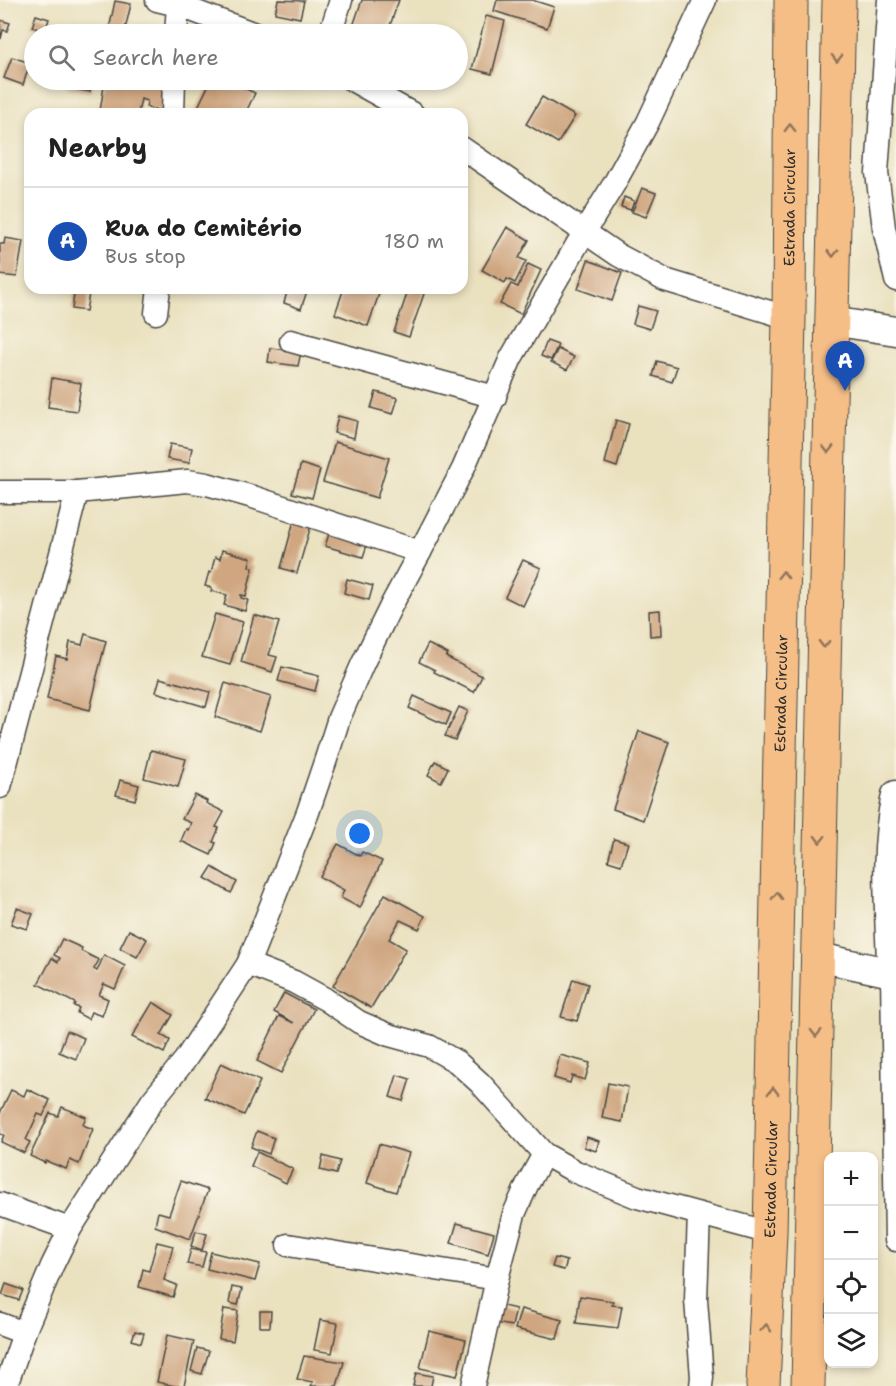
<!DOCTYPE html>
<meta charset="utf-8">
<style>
body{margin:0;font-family:"Shantell Sans",sans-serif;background:#f6f6f6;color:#222}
.controls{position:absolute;right:18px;bottom:18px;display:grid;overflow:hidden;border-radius:12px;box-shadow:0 3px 9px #0003}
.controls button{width:54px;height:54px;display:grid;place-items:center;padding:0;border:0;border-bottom:2px solid #e0e0e0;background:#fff;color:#222;font:30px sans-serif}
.you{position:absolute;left:360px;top:834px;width:21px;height:21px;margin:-15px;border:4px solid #fff;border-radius:50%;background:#1a73e8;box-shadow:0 0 0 9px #1a73e833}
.badge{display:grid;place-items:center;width:39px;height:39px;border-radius:50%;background:#d1495b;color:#fff;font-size:20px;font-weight:700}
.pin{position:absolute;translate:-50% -50px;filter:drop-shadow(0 2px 3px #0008)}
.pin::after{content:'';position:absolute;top:32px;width:21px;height:18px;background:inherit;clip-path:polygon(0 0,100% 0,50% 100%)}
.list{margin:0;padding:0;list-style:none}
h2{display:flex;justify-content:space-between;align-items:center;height:78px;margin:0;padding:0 24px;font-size:26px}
h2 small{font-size:20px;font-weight:400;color:#767676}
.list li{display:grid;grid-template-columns:39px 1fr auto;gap:18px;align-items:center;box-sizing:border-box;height:108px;padding:0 24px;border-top:2px solid #e0e0e0}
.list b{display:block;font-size:22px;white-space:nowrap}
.list p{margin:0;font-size:20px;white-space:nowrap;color:#767676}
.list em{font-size:20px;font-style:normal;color:#767676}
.icon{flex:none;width:33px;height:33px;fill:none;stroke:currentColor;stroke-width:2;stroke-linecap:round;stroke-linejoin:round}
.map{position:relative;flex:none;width:896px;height:1386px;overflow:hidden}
.search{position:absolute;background:#fff;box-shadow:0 3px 9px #0003;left:24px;top:24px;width:444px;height:66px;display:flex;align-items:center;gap:15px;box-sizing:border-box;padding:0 21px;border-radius:33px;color:#767676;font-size:22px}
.panel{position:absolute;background:#fff;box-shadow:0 3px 9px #0003;left:24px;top:108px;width:444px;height:186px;border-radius:18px}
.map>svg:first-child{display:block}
.building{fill:#cfa680}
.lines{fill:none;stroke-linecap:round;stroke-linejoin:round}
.minor-casing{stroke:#484641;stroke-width:25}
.tertiary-casing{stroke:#484641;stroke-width:31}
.primary-casing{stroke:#484641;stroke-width:35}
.minor{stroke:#fff;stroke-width:22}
.tertiary{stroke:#fff;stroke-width:28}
.primary{stroke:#f6be87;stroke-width:33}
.oneway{stroke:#907459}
.labels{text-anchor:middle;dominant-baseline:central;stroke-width:6;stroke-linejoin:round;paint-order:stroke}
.street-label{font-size:15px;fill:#2b2b2b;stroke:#fbf7ec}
</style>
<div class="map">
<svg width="896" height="1386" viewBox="0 0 896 1386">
<rect width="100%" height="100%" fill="#fbf7ec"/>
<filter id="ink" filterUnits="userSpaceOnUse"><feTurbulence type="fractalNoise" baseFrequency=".0167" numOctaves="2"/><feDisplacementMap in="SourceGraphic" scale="12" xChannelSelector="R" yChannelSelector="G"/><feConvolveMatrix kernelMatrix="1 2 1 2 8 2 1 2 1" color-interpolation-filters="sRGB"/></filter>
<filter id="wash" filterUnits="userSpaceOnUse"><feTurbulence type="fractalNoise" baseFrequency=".008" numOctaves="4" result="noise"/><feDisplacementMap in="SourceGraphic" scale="24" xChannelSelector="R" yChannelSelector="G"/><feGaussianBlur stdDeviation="1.35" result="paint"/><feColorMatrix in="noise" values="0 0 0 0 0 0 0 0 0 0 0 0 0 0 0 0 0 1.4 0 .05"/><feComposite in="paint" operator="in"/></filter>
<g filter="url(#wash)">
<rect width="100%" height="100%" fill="#eae1bf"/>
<g id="blocks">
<g class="building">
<path d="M278,0l26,1 -4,17 -25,-5z"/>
<path d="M362,0h37l-12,34h-18l-17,-5z"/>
<path d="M497,0h35l22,7 -7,21 -53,-17z"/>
<path d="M115,1l16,3 -7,30h-16z"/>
<path d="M36,15l13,4 -4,12 -13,-4z"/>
<path d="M486,16l19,5 -13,53 -20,-5z"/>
<path d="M0,20l10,3 -3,8 -4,-1 -2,9z"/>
<path d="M12,57l18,6 -7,22 -19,-7z"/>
<path d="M68,80h24l-2,12 -24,-4z"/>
<path d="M105,80h43l18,3 -4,28 -16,-4 1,-6 -6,-2 -3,15h-22l-16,-3z"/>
<path d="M211,80h16l28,13 -10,21h-42l-7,-3z"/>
<path d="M542,97l33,19 -17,27 -32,-19z"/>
<path d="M642,188l14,5 -10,24 -14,-5z"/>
<path d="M624,197l10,4 -3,9 -10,-3z"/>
<path d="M507,227l22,13 -10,18 7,3 -11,22 -8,-4 -2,4 -23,-13z"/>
<path d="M5,238l18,3 -6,36 -17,-2v-31h4z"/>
<path d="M588,260l34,13 -10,28 -34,-12z"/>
<path d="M528,264l13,6 -20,44 -21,-10 11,-20 7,3z"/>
<path d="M75,288h15l-4,23 -14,-2z"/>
<path d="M288,288h20l-7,21 -17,-6z"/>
<path d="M344,288h37l-13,38 -33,-12z"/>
<path d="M409,288h17l-17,49 -15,-5z"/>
<path d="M638,306l18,5 -6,18 -17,-5z"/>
<path d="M547,341l11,4 -7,15 -10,-4z"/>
<path d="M270,348l31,4 -3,14 -30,-4z"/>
<path d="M558,349l16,8 -7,13 -16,-8z"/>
<path d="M657,361l20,6 -5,15 -19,-6z"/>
<path d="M52,378l29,5 -4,28 -29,-4z"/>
<path d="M376,392l22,6 -5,16 -22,-6z"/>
<path d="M338,416l19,5 -3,17 -20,-5z"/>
<path d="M616,420l13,4 -12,43 -12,-4z"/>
<path d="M335,442l54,16 -12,40 -54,-16z"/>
<path d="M170,444l22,4 -3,15 -22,-4z"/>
<path d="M301,464l19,6 -8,28 -20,-5z"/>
<path d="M295,517l17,5 -15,51 -16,-5z"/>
<path d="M331,528l38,11 -6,18 -38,-11z"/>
<path d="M222,550l29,8 -2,8 4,1 -7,29 -5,-1v3l7,2 -3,11 -21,-6 3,-10 -16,-4 1,-3 -7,-2 4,-14 2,1 4,-16 5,2z"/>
<path d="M523,560l18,8 -18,38 -18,-9z"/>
<path d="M347,579l26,7 -4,14 -25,-7z"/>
<path d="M660,610l1,25 -11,1 -1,-25z"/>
<path d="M215,614l28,8 -13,43 -28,-8z"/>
<path d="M254,615l25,7 -10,33 8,2 -5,15 -31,-10z"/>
<path d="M85,634l21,7 -10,39h1l-7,30 -43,-11 9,-43 11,3 3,-17 12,3z"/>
<path d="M428,644l20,10 -2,3 36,19 -8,16 -40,-20 1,-2 -16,-8z"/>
<path d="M282,667l37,9 -4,15 -37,-10z"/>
<path d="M160,678l50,14 -4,15 -50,-15z"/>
<path d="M225,683l46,14 -11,34 -45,-14z"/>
<path d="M414,696l37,17 -5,12 -37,-17z"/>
<path d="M459,707l9,4 -13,29 -10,-4z"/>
<path d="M639,731l30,11 -26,78 -30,-11z"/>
<path d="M151,750l35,9 -8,28 -34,-9z"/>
<path d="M435,761l13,7 -7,14 -13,-7z"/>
<path d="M120,780l19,5 -4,15 -19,-5z"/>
<path d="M195,795l12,6 -1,2 18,9 -8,15 3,1 -6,14 3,1 -5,12 -30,-14 5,-12 2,1 3,-7 -9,-4z"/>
<path d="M614,839l14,4 -7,22 -13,-4z"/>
<path d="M338,844l22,12 2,-4 20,9 -22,47 -19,-10 3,-8 -24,-13z"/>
<path d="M212,867l25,15 -6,11 -26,-15z"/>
<path d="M385,894l40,22 -6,13 -19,-9 -11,19 17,10 -35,59 -38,-22z"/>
<path d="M17,908l16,6 -6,15 -16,-5z"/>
<path d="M129,930l18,9 -10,18 -17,-9z"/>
<path d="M62,939l20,9 -1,3 18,9 -5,9 3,2 7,-16 21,11 -10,23 -11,-5 -5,11 9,4 -6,17 -11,-4 -3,7 -11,-6 2,-5 -5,-2 1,-3 -37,-19 14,-26 6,4 2,-4 -6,-3z"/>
<path d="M573,979l15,5 -11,37 -16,-4z"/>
<path d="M284,993l30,16 -33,64 -24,-12 22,-45 15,7 -20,-11z"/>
<path d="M153,1002l20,13 -12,20 9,5 -6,13 -32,-16z"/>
<path d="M67,1031l17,7 -8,21 -17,-7z"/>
<path d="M560,1055l30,8 -5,17 -13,-4 -2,7 -16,-5z"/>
<path d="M221,1063l39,18 -16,34 -39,-17z"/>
<path d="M397,1075l13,4 -7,22 -13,-4z"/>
<path d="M608,1083l20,4 -6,35 -20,-4z"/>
<path d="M27,1089l23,11 -7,16 -5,-2 -12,26 4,2 -6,11 -23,-11 3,-7 -4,-1v-21l11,-23 13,6z"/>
<path d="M62,1107l24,10 -3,8 10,4 -14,35 -9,-4 -4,9 -20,-8 -1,2 -15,-7 20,-43 8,3z"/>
<path d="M257,1131l17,7 -5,16 -18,-7z"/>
<path d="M587,1137l12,4 -3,10 -12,-4z"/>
<path d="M379,1144l30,9 -13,39 -29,-9z"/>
<path d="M257,1152l36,17 -7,14 -35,-17z"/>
<path d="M323,1156l17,5 -4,13 -16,-4z"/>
<path d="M181,1181l27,9 -18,49 -35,-13 3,-14 11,3z"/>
<path d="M457,1223l37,10 -6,21 -37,-11z"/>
<path d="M196,1231l11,3 -5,16 -11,-4z"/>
<path d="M157,1242l16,4 -9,34 13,5 -4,12 -34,-10 4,-18 6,2z"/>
<path d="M191,1249l15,3 -4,15 -15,-3z"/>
<path d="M211,1252l49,12 -5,17 -48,-12z"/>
<path d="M555,1258l12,3 -3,9 -12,-3z"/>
<path d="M6,1284l17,6 -4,10 -17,-5z"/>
<path d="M232,1287l10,2 -4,16 -9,-2z"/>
<path d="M580,1296l33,5 -1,4 10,1 -4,22 -42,-5z"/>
<path d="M499,1305l17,4 -4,17 -17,-3z"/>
<path d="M224,1309l14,2 -5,30 -14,-2z"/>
<path d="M521,1309l41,11 -5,19 -42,-10z"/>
<path d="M260,1311h11l-1,16h-10z"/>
<path d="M320,1320l18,3 -6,30 -18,-3z"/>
<path d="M135,1331l9,2 -3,10 -9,-3z"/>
<path d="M429,1331l37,9 -9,36 -37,-8z"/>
<path d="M167,1335l27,6 -10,45h-9l-18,-4z"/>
<path d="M197,1348l12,3 -7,23 -11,-3z"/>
<path d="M304,1356l40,6 -7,24h-26l2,-4 -16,-3z"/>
<path d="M416,1373l17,3 -2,10h-18z"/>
</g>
</g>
</g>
<g filter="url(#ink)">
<use href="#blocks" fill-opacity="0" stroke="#484641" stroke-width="1.5"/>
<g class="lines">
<defs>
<g id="minor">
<path d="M157,0l21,5 77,29"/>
<path d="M889,0l-12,173 7,55 12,52"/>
<path d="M176,34l2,-29"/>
<path d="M330,34l11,-34"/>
<path d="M352,80l61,34"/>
<path d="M173,114l1,-34"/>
<path d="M462,148l156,107 47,25 124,38"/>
<path d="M156,313l3,-25"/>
<path d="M291,341l204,56"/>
<path d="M0,492h77l110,-11 20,3 46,13 167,55"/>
<path d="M0,787l77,-295"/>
<path d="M248,964l46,18 31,17 34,23 30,13 40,11 28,16 23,21 64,71 32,18 61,25 133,36"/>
<path d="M892,973l4,267"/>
<path d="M0,1204l70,25"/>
<path d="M699,1214l-3,86 6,77 -1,9"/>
<path d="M288,1245l209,34"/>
<path d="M0,1324l24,9"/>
<path d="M6,1386l18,-53 28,-67 18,-37 51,-80 31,-48 33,-41 63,-96 60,-152 18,-53 13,-41 24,-55 29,-59 28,-52 43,-83 48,-111 74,-127 29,-47 34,-62 57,-122"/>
<path d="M473,1386l24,-107 17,-65 13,-29 17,-31"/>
</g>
<g id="tertiary">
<path d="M831,321l65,10"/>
<path d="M896,795c-12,54 -7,111 -5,166l1,12 4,14"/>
<path d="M818,957l74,16"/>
</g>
<g id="primary">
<path id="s1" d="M763,1386l7,-153 19,-915 2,-318"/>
<path d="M808,1386l31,-1386"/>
</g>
</defs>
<use href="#minor" class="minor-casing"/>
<use href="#tertiary" class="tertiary-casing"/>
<use href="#primary" class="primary-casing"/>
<use href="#minor" class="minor"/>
<use href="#tertiary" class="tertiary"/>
<use href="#primary" class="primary"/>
</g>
<defs><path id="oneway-chevron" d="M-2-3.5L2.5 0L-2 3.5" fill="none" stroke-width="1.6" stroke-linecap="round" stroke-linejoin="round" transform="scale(1.5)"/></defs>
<g class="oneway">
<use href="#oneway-chevron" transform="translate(837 58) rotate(91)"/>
<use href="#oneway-chevron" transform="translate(790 128) rotate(-90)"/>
<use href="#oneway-chevron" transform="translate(833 253) rotate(91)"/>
<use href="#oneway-chevron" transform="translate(828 449) rotate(91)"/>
<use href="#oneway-chevron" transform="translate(783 575) rotate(-89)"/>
<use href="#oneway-chevron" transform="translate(824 644) rotate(91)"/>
<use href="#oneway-chevron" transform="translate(820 839) rotate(91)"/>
<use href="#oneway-chevron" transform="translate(777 896) rotate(-89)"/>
<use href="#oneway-chevron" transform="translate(816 1033) rotate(91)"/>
<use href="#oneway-chevron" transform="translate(773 1091) rotate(-89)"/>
<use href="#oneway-chevron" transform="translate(766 1328) rotate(-87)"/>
</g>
</g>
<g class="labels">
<g class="street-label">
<text stroke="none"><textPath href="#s1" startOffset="1179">Estrada Circular</textPath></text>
<text stroke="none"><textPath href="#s1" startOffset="693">Estrada Circular</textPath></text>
<text stroke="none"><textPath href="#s1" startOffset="207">Estrada Circular</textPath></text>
</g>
</g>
</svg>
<div class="controls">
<button>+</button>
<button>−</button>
<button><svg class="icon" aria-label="locate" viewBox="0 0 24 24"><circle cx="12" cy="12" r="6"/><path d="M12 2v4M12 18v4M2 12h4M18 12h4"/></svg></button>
<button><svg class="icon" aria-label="layers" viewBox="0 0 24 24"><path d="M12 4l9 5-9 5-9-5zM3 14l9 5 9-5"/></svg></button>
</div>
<div class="you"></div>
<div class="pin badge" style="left:845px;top:391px;background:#1a4fb4">A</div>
<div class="search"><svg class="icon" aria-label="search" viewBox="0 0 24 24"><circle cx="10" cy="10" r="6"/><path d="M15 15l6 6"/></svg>Search here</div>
<section class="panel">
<h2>Nearby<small></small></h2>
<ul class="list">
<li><span class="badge" style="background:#1a4fb4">A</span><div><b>Rua do Cemitério</b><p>Bus stop</p></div><em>180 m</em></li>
</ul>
</section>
</div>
